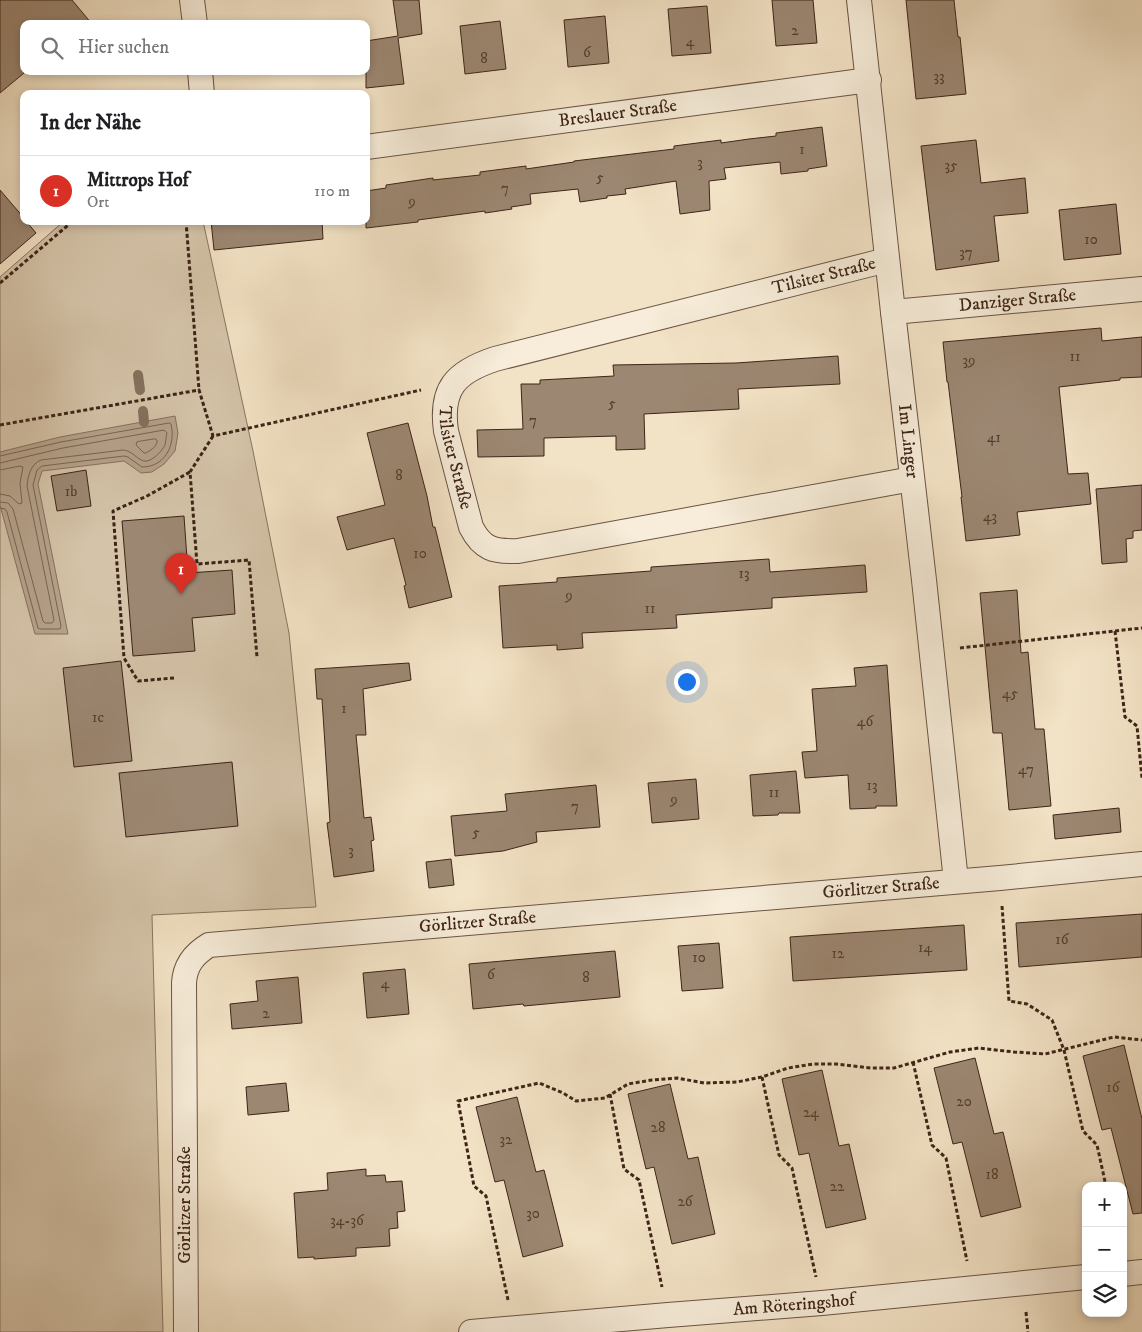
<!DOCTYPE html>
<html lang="de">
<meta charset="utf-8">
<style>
body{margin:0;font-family:"IM FELL DW Pica",serif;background:#f2f2f2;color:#202124}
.controls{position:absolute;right:15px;bottom:15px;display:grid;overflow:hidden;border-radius:10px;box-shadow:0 2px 8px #0003}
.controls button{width:45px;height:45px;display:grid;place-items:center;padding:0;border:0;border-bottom:1px solid #e0e0e0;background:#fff;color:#202124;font:25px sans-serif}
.you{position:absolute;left:686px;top:681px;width:18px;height:18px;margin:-12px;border:4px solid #fff;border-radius:50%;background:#1a73e8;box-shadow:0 0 0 8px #1a73e833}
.badge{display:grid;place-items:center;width:32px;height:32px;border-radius:50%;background:#d93025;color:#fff;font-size:16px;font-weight:700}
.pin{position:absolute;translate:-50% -41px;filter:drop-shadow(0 1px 2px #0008)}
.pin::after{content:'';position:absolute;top:26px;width:18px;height:15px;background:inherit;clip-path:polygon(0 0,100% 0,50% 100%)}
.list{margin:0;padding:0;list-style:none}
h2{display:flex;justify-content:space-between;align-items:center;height:65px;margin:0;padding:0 20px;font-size:21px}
h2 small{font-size:16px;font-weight:400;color:#757577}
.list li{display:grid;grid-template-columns:32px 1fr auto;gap:15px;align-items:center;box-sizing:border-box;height:70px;padding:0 20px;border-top:1px solid #e0e0e0}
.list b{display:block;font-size:19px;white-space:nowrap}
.list p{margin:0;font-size:16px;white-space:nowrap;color:#757577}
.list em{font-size:16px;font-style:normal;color:#757577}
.icon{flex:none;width:28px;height:28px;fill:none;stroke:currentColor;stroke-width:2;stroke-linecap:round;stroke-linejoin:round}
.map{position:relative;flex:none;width:1142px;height:1332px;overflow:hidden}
.search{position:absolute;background:#fff;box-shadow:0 2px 8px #0003;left:20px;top:20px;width:350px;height:55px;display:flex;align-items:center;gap:12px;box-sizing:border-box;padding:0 18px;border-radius:10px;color:#757577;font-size:19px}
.panel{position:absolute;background:#fff;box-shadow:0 2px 8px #0003;left:20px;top:90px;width:350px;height:135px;border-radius:10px}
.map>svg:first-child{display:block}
.green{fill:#d4c3a8;stroke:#897460}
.water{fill:#b5a28b;stroke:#85705d}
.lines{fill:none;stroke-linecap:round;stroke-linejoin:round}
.shore{stroke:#7a6352;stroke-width:1}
.stream{stroke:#85705d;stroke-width:10}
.building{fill:#9c8772;stroke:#3e2418}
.street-casing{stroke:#6b5444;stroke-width:26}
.path{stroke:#3e2418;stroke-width:3;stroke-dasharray:4 2.5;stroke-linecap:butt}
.street{stroke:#f7edda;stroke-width:24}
.labels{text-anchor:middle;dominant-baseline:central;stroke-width:4;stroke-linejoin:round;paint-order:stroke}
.number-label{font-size:15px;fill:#563d2e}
.street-label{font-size:18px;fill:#3e2418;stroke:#f7edda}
</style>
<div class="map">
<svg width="1142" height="1332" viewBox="0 0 1142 1332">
<rect width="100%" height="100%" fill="#f3e3c6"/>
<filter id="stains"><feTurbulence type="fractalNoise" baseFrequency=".004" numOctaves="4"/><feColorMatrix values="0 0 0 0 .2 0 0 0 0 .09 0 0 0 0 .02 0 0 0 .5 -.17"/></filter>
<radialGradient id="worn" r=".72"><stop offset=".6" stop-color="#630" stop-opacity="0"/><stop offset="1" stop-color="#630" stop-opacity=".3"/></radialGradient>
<path class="green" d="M64,221h139l50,230 36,182 27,274 -164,8 11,417h-163v-1055z"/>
<path class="water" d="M175,416l3,17 -3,18 -11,13 -12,8 -11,1 -17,-12 -82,10 -4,13 30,150h-33l-35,-129v-53l60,-15z"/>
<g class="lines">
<g class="shore">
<path d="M155,439l2,1c1,6 -6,10 -11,13h-2l-8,-8 1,-3z"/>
<path d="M0,456l61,-14 108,-19 2,1c5,21 -6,43 -29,43l-14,-10 -4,-1 -82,10 -5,4 -4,15 28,141 -1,3h-20l-2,-1 -31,-116 -2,-3 -5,-1"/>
<path d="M0,463l63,-15 101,-18 3,3c-1,3 -1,8 -2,12 -2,5 -14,18 -21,16 -8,-2 -11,-10 -21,-11l-82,10c-10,4 -13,15 -14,26l27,134 -2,3h-7l-2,-2 -30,-112 -5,-6 -8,-1"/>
<path d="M0,470l20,-4 3,1 -3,16 2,20 -3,1 -9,-8 -10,-2"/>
</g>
<g class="stream">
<path d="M138,375l2,15"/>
<path d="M143,411l1,11"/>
</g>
</g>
<g class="building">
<path d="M0,0h72l20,24h-68v49l-24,20z"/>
<path d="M393,0h26l3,34 -24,4 6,46 -38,4v-47l32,-5z"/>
<path d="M772,0h41l4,43 -41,3z"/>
<path d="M906,0h48l4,37h2l6,57 -50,5z"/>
<path d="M707,6l4,47 -39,3 -4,-47z"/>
<path d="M605,16l4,47 -41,4 -4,-47z"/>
<path d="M500,21l6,48 -41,5 -5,-48z"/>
<path d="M822,127l5,39 -19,3v2l-27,3 -1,-12 -56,6 2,11 -17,2 1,29 -30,4 -4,-33 -51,8 1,5 -19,2v2l-27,4 -2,-13 -48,5 1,10 -20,3 1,2 -27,4v-2l-67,9v2l-52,6v-37l20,-3v-3l47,-7v2l47,-5v-3l46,-6v3l48,-7v-1l100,-12v-3l47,-6v3l28,-4 27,-3v-3z"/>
<path d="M976,140l5,43 44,-5 3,35 -34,3 5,45 -63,9 -15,-124z"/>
<path d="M0,190l24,28v3h2l10,12 -36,31z"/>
<path d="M1116,204l5,50 -57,6 -5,-50z"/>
<path d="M211,221h111l1,18 -109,11z"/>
<path d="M1101,328l1,13 40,-4v40l-22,1v2l-61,7 9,87 20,-1 3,31 -74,8 3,23 -54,6 -5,-44h1l-14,-115h-1l-4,-40z"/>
<path d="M838,356l2,28 -102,5 1,20 -95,5 1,35 -29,1v-14l-72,2v18l-66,1 -1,-27 46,-1 -2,-45h19v-4l74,-4 -1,-11 123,-2z"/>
<path d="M408,423l19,73 6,31h2l17,70 -43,11 -5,-22 2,-1 -12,-47 -47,12 -10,-33 48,-12 -18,-72z"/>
<path d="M86,470l5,36 -34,5 -6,-35z"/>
<path d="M1142,485v45l-9,1v7l-7,1 1,23 -25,2 -6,-75z"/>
<path d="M184,516l4,57 44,-3 3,44 -43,4 3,33 -62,5 -11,-135z"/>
<path d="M769,559l1,13 95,-7 2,27 -95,6v10l-96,7 1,13 -95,5 1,15 -26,2v-5l-54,3 -4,-62 58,-4v-4l94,-7v-4z"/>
<path d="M1017,590l4,63 7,-1 7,77h9l7,77 -42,4 -7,-77h-9l-13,-140z"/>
<path d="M121,661l11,100 -58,6 -11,-99z"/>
<path d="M409,663l2,17 -48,9 3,46h-10l8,83 7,-1 3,23 -3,1 3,30 -40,6 -7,-54 3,-1 -8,-123h-5l-2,-30z"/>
<path d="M887,665l10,141h-21v2l-26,1 -2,-34 -43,3 -3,-26 15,-1 -5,-62 44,-3 -2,-18z"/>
<path d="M232,762l6,64 -112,11 -7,-64z"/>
<path d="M796,771l4,42h-21l-1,2 -25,1 -3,-41z"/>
<path d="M696,779l3,40 -47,4 -4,-40z"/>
<path d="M596,785l4,42 -64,5 1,10 -34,9 -48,5 -4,-40 56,-5 -2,-17z"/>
<path d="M1119,808l2,24 -66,7 -2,-24z"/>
<path d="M451,859l3,26 -25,3 -3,-26z"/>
<path d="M1142,914v43l-123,10 -3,-44z"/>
<path d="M964,925l3,45 -174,11 -3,-44z"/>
<path d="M719,943l4,45 -41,3 -4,-45z"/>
<path d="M615,951l5,46 -96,9 -1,-2 -50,5 -4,-45z"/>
<path d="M405,969l4,45 -42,4 -4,-45z"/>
<path d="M298,977l4,46 -70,6 -2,-25 28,-3 -2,-20z"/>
<path d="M1124,1045l18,74v94l-9,1 -22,-86 -9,2 -19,-74z"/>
<path d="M975,1058l19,76 9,-2 18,75 -40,10 -19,-75 -9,2 -19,-76z"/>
<path d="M822,1070l17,76 10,-2 17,75 -40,9 -17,-75 -10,2 -17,-76z"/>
<path d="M286,1083l3,28 -41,4 -2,-28z"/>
<path d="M670,1084l18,75 10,-2 17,77 -43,10 -18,-77 -8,2 -18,-75z"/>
<path d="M517,1097l19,75 8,-2 19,76 -40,11 -19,-77 -9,2 -19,-75z"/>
<path d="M366,1169v7l19,-1 1,7 16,-1 3,30 -8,1 1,16 -9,1 1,17 -34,2v8l-42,3v-2l-16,1 -4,-65 34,-3 -1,-17z"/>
</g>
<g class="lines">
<defs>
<g id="street">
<path d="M192,0l3,24"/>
<path id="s1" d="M859,0l34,312 31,268 32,301"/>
<path d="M200,71l2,23"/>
<path id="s2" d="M366,147l503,-67"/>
<path id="s3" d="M887,260l-392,99c-39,13 -55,29 -49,72l25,96c11,22 23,25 47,24l394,-72"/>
<path id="s4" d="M893,312l249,-23"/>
<path d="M1123,1274l19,-2"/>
<path id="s5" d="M186,1332l-2,-349c1,-18 10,-29 25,-38l791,-67 142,-14"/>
<path id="s6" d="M471,1332l197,-17 154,-12 264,-26"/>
</g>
</defs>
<use href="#street" class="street-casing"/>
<g class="path">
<path d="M186,221l13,169"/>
<path d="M0,283l73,-62"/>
<path d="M0,425l199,-35 14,46 208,-46"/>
<path d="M213,436l-23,36 7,92 52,-4 8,97"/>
<path d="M1115,631l10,86 12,9 5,52"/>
<path d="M960,648l182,-20"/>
<path d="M174,678l-36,3 -14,-23 -11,-147 34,-15 43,-24"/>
<path d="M1002,906l7,95 18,3 25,16 12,30 19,81 14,14 9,41"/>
<path d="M913,1062l19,83 14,13 21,103"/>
<path d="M762,1077l17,78 13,13 24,109"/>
<path d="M610,1094l14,75 15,11 23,107"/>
<path d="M508,1300l-22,-104 -12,-10 -16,-85 81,-18 24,10 13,8 29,-3 23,-14 24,-4 25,-2 27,5 33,-1 25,-5 26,-9 25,-4h23l35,4h23l56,-16 29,-4 35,4 31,2 69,-17 28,3"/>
<path d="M1026,1312l2,20"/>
</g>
<use href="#street" class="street"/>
</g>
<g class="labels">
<g class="number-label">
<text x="795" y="30">2</text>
<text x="690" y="41">4</text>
<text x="587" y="52">6</text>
<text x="484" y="58">8</text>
<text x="939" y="76">33</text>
<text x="802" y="149">1</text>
<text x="700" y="162">3</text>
<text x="951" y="165">35</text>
<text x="600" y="177">5</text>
<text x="505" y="188">7</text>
<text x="412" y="201">9</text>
<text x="1091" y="239">10</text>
<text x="966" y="252">37</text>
<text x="1075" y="356">11</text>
<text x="969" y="360">39</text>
<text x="612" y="403">5</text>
<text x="533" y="420">7</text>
<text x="994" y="437">41</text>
<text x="399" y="475">8</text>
<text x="71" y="491">1b</text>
<text x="990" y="516">43</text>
<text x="420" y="553">10</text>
<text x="744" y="573">13</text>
<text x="569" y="595">9</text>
<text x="650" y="608">11</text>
<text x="1010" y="693">45</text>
<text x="344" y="708">1</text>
<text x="98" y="717">1c</text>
<text x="865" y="721">46</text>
<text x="1026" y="769">47</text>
<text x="872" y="785">13</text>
<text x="774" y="792">11</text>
<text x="674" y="799">9</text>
<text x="575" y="806">7</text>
<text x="476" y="832">5</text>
<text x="351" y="850">3</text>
<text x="1062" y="939">16</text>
<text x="925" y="947">14</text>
<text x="838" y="953">12</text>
<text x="699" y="957">10</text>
<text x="491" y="974">6</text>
<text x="586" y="977">8</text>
<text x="385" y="983">4</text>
<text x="266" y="1013">2</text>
<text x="1113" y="1087">16</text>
<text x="964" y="1101">20</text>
<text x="811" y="1112">24</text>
<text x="658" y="1127">28</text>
<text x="506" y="1139">32</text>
<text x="992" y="1174">18</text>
<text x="837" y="1186">22</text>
<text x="685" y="1201">26</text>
<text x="533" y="1213">30</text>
<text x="347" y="1220">34-36</text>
</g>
<g class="street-label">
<text stroke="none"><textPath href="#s2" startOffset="254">Breslauer Straße</textPath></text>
<text transform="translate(824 276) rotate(-14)">Tilsiter Straße</text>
<text stroke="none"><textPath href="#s4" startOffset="125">Danziger Straße</textPath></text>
<text stroke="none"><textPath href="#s1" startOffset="444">Im Linger</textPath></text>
<text stroke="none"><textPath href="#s3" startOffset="530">Tilsiter Straße</textPath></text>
<text stroke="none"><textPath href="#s5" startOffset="1071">Görlitzer Straße</textPath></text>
<text stroke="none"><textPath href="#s5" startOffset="666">Görlitzer Straße</textPath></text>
<text transform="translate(185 1205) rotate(-90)">Görlitzer Straße</text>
<text stroke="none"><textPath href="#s6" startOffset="324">Am Röteringshof</textPath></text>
</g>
</g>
<rect width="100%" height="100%" filter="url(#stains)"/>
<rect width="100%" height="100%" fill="url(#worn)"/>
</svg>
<div class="controls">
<button>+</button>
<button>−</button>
<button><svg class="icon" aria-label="layers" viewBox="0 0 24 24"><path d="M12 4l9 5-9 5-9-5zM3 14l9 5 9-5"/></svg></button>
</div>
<div class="you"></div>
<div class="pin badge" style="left:181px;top:594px">1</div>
<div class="search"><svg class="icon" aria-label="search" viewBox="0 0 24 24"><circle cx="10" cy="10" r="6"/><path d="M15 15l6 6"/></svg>Hier suchen</div>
<section class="panel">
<h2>In der Nähe<small></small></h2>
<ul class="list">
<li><span class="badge">1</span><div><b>Mittrops Hof</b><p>Ort</p></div><em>110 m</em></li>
</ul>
</section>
</div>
